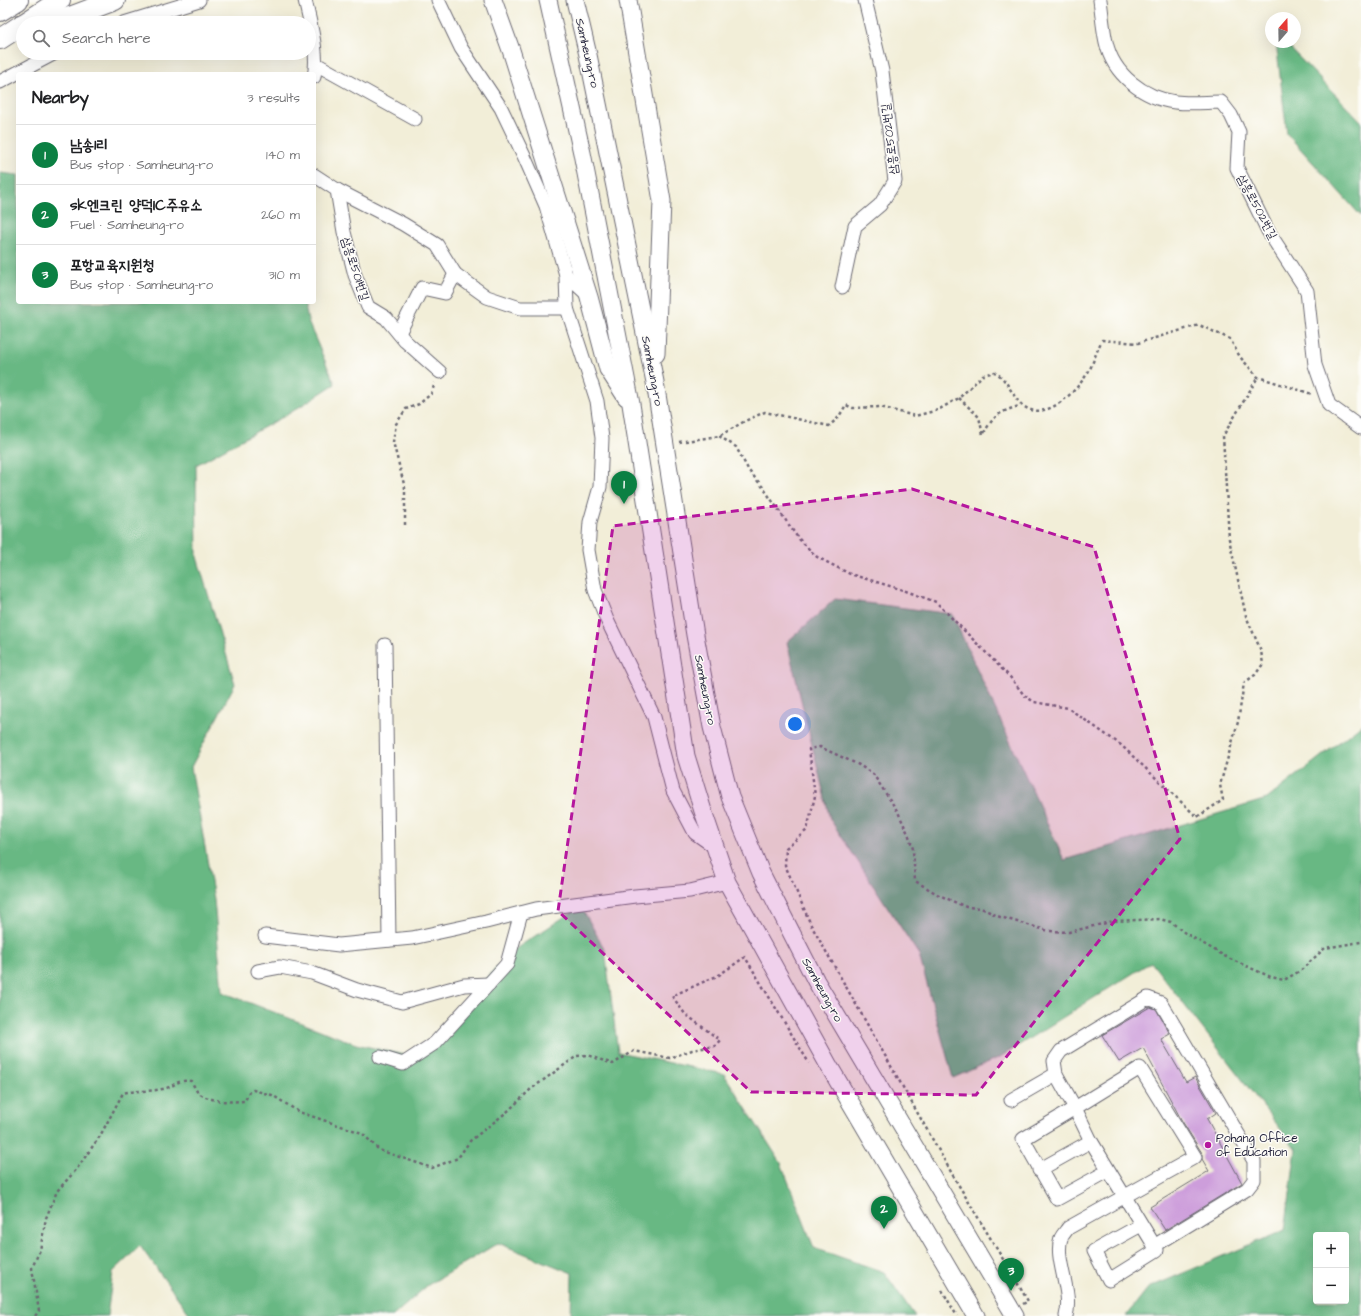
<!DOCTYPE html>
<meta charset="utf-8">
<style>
body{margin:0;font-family:"Architects Daughter","Poor Story",sans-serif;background:#f6f6f6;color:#202124}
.controls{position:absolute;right:12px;bottom:12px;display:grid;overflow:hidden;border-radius:4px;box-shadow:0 4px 16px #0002}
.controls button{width:36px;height:36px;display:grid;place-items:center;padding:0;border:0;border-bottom:1px solid #e0e0e0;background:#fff;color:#202124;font:20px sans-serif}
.compass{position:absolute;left:1265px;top:12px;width:36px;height:36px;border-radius:50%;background:#fff;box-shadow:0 4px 16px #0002;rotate:20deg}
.you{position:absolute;left:795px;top:724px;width:14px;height:14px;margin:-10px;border:3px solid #fff;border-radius:50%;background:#1a73e8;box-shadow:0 0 0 6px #1a73e833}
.badge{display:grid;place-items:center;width:26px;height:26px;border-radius:50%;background:#0b8043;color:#fff;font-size:13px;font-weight:700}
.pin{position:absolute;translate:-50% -33px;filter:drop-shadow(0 1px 2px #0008)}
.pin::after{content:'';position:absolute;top:21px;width:14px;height:12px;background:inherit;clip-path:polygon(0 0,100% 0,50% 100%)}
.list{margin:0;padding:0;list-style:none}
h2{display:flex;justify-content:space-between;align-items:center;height:52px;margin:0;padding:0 16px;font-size:17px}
h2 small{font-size:13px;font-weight:400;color:#757577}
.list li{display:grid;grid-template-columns:26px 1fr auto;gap:12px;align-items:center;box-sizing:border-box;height:60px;padding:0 16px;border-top:1px solid #e0e0e0}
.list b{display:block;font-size:15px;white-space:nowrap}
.list p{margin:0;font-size:13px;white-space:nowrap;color:#757577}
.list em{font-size:13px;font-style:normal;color:#757577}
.icon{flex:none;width:22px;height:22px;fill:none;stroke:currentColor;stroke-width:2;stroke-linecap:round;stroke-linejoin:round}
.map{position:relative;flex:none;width:1361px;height:1316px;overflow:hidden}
.search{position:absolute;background:#fff;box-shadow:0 4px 16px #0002;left:16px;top:16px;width:300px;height:44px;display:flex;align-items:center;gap:10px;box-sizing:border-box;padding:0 14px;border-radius:22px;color:#757577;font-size:15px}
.panel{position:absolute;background:#fff;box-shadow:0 4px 16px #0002;left:16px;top:72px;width:300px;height:232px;border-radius:4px}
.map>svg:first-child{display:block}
.forest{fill:#68b883;stroke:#456d5f;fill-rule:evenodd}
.building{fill:#cd9edb}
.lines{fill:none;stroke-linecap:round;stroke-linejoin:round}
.minor-casing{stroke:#6b6972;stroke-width:15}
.major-casing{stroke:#6b6972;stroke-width:19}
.highway-casing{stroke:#6b6972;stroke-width:22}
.path{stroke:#6b6972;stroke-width:2.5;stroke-dasharray:3 3;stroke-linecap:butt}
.minor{stroke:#fff;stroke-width:13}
.major{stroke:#fff;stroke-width:17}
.highway{stroke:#fff;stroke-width:20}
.marked{fill:#b5179e;fill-opacity:0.2;stroke:#b5179e;stroke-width:3;stroke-dasharray:8 5;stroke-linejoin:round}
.poi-dot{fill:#b5179e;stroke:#fdfcf7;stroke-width:1.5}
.labels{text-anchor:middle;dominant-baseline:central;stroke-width:3;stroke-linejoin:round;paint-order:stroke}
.street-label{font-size:12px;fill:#22223b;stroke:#fdfcf7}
.poi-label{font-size:12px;fill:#22223b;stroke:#fdfcf7;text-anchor:start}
</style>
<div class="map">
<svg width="1361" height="1316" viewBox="0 0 1361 1316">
<rect width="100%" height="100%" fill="#fdfcf7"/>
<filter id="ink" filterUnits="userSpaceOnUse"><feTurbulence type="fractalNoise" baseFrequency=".025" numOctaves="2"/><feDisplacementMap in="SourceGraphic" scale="8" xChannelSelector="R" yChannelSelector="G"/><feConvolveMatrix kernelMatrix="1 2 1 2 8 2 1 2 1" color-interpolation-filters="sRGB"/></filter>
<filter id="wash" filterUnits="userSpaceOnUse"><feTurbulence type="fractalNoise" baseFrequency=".012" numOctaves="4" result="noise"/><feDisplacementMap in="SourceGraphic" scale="16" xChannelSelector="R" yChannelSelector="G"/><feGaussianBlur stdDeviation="0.9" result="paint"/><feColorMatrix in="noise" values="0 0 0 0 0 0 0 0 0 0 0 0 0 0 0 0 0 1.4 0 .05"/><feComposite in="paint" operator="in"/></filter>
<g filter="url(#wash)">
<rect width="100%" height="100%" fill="#f2eed8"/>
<g class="forest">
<path d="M1276,42h8l77,79v95l-74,-82z"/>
<path d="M0,173l18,2v127h286l5,22 26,60 -45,29 -94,52 1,92 38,127 -44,83 23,132 8,93 134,52 58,13 98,-106 69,-45 24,44 13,102 106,22 57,89 33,85 70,24 31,44h-344l1,-43 -74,-30 -70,42 -35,31h-202l-51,-70 -27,26 -6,44h-107z"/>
<path d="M835,599l117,15 112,246 203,-61 94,-74v591h-235l22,-28 137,-58 11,-81 -145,-187 -151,95 -47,21 -34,-123 -89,-136 -43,-177zM1316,1235h30v66h-30z"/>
</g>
<g id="blocks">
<path class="building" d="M1150,1007l6,2 14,25 -9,5 25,43 9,-5 21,36 -9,6 35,64 -77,47 -15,-23 59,-36 -7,-12v-6l-20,-32 -39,-73 -24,14 -17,-27z"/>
</g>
</g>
<g filter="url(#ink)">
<use href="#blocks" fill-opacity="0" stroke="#6b6972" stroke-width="1"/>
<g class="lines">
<defs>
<g id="minor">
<path d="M305,0c5,24 14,52 9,77"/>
<path d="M438,0l23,48 40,60 23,48 22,50 20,69 23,21"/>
<path d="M1100,0c2,14 3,29 6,42 7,33 38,56 69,60 15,2 32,0 46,0l10,13 8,17 -2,36 31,63 39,60 8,74 14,40 32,23"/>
<path d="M124,23l75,-23"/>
<path d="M316,64l99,55"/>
<path d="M0,82l55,-29"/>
<path d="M314,175l23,15 7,42 11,43 13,32 18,11 19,23 35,31"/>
<path d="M337,190l66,34 34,21 18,29 32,23 33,11h47"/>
<path d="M566,275l1,33 30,93 5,37 -2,49 -10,35 -2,28 7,40 12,30 47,97 19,74 22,42 20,14"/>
<path d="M842,287l13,-61 25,-21 15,-24 -13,-110 -17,-71"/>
<path d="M399,333l23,-45 23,5 10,-19"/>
<path d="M385,645l4,295"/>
<path d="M265,936l74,9 73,-7 74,-16 50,-13 99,-13 55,-5 37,-9"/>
<path d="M258,971l22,-4 32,6 45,17 45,12 62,-17 25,-1"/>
<path d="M380,1057l23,7 32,-21 72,-79 14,-51"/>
<path d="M1011,1100l45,-26"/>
<path d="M1039,1170l52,-29"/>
<path d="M1108,1171l-51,28 -34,-60 52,-31 16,33 66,109 -48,30 -15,-29 47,-26"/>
<path d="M1066,1316c7,-25 -12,-56 -5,-78 2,-4 5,-7 7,-10l127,-71 -55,-89 -65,40 -19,-34 -2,-13 7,-10 87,-53 13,5 93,158v19l-7,9 -93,57"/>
</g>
<g id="major">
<path d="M493,0l18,50 78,247 19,72 18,28"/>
<path d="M548,0l34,153 49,251 55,352 17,55 24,71 102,184 147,250"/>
<path d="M575,0l13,55 67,327 40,253 17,92 18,70 31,76 55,108 199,335"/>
<path d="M628,0l34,201 -6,153"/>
</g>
<g id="highway">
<path d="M0,11l18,-11"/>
<path d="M25,23l35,-23"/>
<path d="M54,23l61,-23"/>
<path d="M0,39l23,-15"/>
</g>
</defs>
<use href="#minor" class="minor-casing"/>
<use href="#major" class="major-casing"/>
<use href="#highway" class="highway-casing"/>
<g class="path">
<path d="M959,398l20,19 4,18c11,-21 17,-23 39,-30"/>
<path d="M719,436l17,11 13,24 13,15 36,52 19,19 33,17 53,16 33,12 74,75 14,18 10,7 34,6 53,37 76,72 26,-17 -3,-15 18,-63 6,-39 11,-8 8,-11 -2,-13 -15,-35 -17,-77 -6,-103 35,-59"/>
<path d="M679,442l40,-6 26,-15 20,-9 64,14 9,-8 8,-13 7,3 27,-1 35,9 23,-6 21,-12 24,-23 12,-3c14,9 16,23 27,33 24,20 57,-16 68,-36 4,-9 7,-19 12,-29l36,3 61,-18 31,14 10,18 18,20 54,17"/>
<path d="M405,525v-37l-12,-46 3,-18 10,-15 13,-5 12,-10 4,-11"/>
<path d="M942,1290l15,26"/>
<path d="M1023,1304l5,-3 -73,-122 -144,-254 -26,-60 1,-17 21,-18 8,-34 -6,-47 11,-2 39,18 14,9 25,38 11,24 4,13 2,32 24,14 27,12 15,1 19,9 49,14 20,1 45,-11 46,-2 11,3 14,11 43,25 43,19 13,3 16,-9 25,-23 36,-6"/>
<path d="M35,1316l4,-5 -7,-43 8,-18 6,-32 11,-27 19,-21 24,-34 23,-43c13,-3 26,-1 39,-4 14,-2 13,-10 29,-8 3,4 5,11 9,13 13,8 30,8 45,7l4,-9 4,-2 19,5 27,17 63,21 17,17 53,18 26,-10 12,-17 38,-30 23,-22 46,-33 10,-1 26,9 21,-13 36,7 22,-8 23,-4 5,-6 -35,-26 -13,-18 47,-21 26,-18 64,106"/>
</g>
<use href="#minor" class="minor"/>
<use href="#major" class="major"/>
<use href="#highway" class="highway"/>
</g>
</g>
<path class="marked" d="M912,489l182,58 86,292 -204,256 -225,-3 -193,-181 55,-385z"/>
<circle class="poi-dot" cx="1208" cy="1145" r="4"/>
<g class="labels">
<g class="street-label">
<text transform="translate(587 53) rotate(77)">Samheung-ro</text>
<text transform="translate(890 139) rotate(-97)">삼흥로502번길</text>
<text transform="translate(1257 207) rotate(62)">삼흥로502번길</text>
<text transform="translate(355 269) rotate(72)">삼흥로501번길</text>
<text transform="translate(652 371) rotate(79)">Samheung-ro</text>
<text transform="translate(705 690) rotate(79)">Samheung-ro</text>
<text transform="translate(822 990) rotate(61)">Samheung-ro</text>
</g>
<g class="poi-label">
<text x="1216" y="1138">Pohang Office<tspan x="1216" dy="14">of Education</tspan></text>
</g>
</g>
</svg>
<div class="controls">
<button>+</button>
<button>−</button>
</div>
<svg class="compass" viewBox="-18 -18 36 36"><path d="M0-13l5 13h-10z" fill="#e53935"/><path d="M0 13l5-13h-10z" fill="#757577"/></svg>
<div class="you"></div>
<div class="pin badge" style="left:624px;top:504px">1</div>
<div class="pin badge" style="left:884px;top:1229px">2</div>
<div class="pin badge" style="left:1011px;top:1291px">3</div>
<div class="search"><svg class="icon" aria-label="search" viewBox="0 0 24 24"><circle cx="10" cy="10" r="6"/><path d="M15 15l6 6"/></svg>Search here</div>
<section class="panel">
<h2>Nearby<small>3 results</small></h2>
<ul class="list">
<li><span class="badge">1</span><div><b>남송1리</b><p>Bus stop · Samheung-ro</p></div><em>140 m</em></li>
<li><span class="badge">2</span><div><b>sk엔크린 양덕IC주유소</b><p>Fuel · Samheung-ro</p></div><em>260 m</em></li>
<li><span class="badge">3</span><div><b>포항교육지원청</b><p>Bus stop · Samheung-ro</p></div><em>310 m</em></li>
</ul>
</section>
</div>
